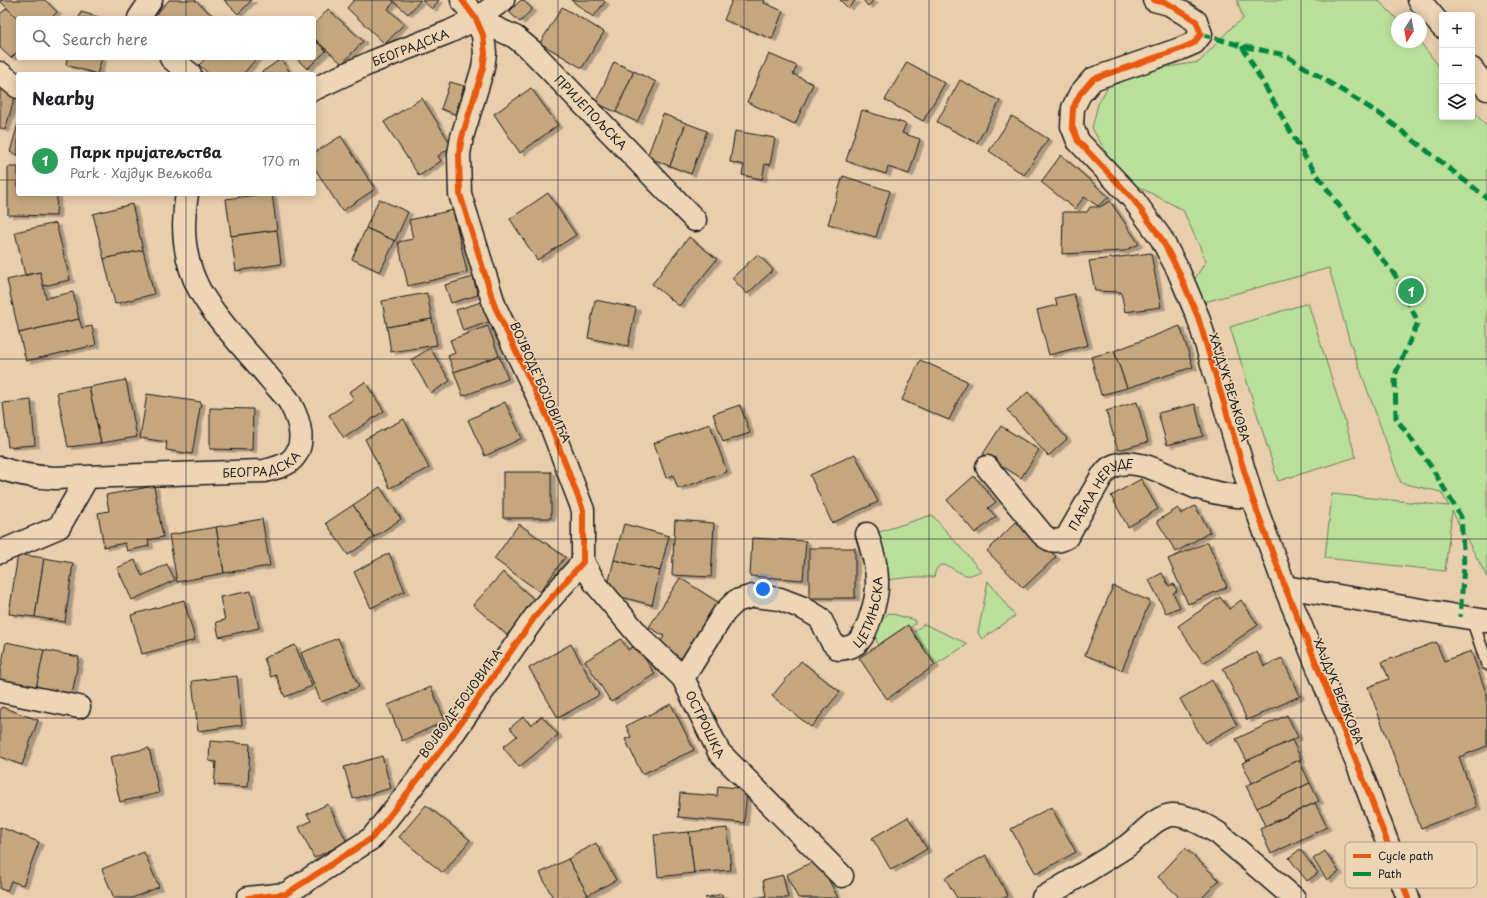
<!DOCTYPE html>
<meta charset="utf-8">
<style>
body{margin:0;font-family:"Playpen Sans",sans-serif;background:#f6f6f6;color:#202124}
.controls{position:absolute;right:12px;top:12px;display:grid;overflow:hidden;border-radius:4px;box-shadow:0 2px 10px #0003}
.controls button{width:36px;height:36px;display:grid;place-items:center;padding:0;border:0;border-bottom:1px solid #e0e0e0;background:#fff;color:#202124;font:20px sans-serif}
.compass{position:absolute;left:1391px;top:12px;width:36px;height:36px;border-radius:50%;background:#fff;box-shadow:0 2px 10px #0003;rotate:191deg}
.you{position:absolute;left:763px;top:589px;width:14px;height:14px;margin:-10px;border:3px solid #fff;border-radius:50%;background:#1a73e8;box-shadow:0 0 0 6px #1a73e833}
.badge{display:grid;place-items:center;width:26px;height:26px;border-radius:50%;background:#1f6fb2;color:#fff;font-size:13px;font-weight:700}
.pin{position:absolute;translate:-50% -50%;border:2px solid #fff;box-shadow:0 1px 4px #0006}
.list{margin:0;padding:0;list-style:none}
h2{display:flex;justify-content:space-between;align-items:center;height:52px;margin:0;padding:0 16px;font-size:17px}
h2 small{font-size:13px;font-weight:400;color:#757577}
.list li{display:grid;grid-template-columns:26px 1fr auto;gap:12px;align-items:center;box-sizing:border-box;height:72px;padding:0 16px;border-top:1px solid #e0e0e0}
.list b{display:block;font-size:15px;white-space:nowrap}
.list p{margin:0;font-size:13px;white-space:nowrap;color:#757577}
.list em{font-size:13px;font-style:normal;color:#757577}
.icon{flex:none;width:22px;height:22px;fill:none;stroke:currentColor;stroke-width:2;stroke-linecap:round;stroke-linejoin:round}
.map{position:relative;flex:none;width:1487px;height:898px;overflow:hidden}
.search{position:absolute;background:#fff;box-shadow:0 2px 10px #0003;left:16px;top:16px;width:300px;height:44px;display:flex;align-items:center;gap:10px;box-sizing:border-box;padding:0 14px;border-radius:4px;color:#757577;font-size:15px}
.panel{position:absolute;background:#fff;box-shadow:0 2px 10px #0003;left:16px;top:72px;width:300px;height:124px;border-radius:4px}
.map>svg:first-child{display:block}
.green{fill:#b9df9a;stroke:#6a7e5b}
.building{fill:#c5a67e;stroke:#1c1c1c;filter:url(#shadow)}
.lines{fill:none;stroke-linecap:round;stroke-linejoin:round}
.lane-casing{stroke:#1c1c1c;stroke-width:14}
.street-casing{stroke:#1c1c1c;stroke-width:25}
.secondary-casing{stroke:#1c1c1c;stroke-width:25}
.lane{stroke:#edd5b5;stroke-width:11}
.street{stroke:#edd5b5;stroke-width:22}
.secondary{stroke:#edd5b5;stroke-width:22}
.quiet{stroke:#00873e;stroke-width:5;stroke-dasharray:10 5;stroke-linecap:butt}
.cycleway-casing{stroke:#edd5b5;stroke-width:8}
.cycleway{stroke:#e8590c;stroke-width:6}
.grid{fill:none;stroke:#1c1c1c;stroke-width:1;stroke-opacity:0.55}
.labels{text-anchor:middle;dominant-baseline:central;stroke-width:3.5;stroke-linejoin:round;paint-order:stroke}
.street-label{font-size:12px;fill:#1c1c1c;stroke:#edd5b5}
.key{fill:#edd5b5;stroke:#ae9e87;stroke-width:1}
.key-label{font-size:11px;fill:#1c1c1c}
</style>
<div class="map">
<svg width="1487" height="898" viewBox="0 0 1487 898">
<defs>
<filter id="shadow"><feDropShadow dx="4.5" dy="2.5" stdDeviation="0" flood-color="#0004"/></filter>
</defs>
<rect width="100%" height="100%" fill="#e8ceac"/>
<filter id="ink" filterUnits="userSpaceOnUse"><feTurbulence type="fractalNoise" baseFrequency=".025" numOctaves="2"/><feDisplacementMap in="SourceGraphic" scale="8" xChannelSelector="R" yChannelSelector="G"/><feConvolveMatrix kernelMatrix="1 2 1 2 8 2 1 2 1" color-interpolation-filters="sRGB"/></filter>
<g filter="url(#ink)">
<g class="green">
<path d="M1237,0h141l19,19v23h23l22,28v47h30v-8l15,18v450l-35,-66 -7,60 -120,-13 7,-64 117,12 -8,-14 -40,-9 -52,-144 -20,-71 -128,35 -7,-23 12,-19 -23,-51 -46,-24 -23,-20 -22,-38 6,-24 11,-19 27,-13 63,-10 32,-34 12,-9z"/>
<path d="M1308,303l48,154 -78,24 -48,-154z"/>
<path d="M932,515l49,56c-5,2 -10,5 -15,4 -12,-3 -28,-22 -32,2h-21l-27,3 -10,-47z"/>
<path d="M988,581l27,35 -33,23 -4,-6z"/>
<path d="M889,613l26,7v4l-5,4 -2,-3 -30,20c-6,-16 -1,-21 11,-32z"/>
<path d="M924,624l44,20 -33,21 -22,-32z"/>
</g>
<g class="building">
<path d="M1,0h44l12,12 -6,6h-33v1l-18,-18z"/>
<path d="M169,0h26l19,17 -1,1h-60z"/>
<path d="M224,0h28l-14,14z"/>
<path d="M354,0h38l2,2 -6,7 16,15 -19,20 -38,-36z"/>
<path d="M392,0h29l-13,14z"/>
<path d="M422,0h17l-7,9z"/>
<path d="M521,0h2l9,9 -12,13 -11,-10z"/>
<path d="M571,0h32l2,2 -12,15z"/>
<path d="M732,0h33l-1,3 19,8 -11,28 -48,-19z"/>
<path d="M840,0h16l-8,8z"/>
<path d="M863,0h11l-6,6z"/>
<path d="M562,7l42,25 -22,36 -42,-25z"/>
<path d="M7,8l11,11v32l-7,7 -11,-10v-34z"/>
<path d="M328,9l35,32 -21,23 -28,-26v-13z"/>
<path d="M81,12l21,6h-23z"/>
<path d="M314,39l12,12 -19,18 -11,-11h18z"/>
<path d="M769,54l28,12 -4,8 20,10 -18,40 -48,-22z"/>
<path d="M67,58h35l-5,16 -31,-9z"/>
<path d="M206,58h51l-14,16h-34l-10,-9z"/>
<path d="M281,59l10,15h-32z"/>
<path d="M614,62l20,9 -18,41 -20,-9z"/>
<path d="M907,62l38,21 -22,38 -38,-21z"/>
<path d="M634,71l22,11 -19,40 -21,-10z"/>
<path d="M960,80l40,21 -23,42 -40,-21z"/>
<path d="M450,82l14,4 -9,28 -14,-5z"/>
<path d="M0,85l17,5 -12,40 -5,-2z"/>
<path d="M531,88l27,37 -38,28 -26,-39z"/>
<path d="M422,98l30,48 -14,10 3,5 -22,15 -35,-54z"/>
<path d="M862,110l44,14 -4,9 18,6 -11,35 -21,-7 -2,7 -40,-13z"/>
<path d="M663,114l23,9 -16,43 -23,-9z"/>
<path d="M1012,116l36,23 -24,36 -35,-24z"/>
<path d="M686,123l21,8 -16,43 -21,-8z"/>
<path d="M18,124v31l-8,-3z"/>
<path d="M735,131l40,7 -5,27 -5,-1 -3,15 -20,-4 2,-10 -14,-3z"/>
<path d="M341,136l34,53 -33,22 -28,-44v-14z"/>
<path d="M1061,155l48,42 -11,9 -14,-9 -9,12 -34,-27z"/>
<path d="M8,167h10v27h39l-1,22 -48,-1z"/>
<path d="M843,176l47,15 -14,46 -48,-13z"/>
<path d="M548,193l28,42 -39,25 -27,-41z"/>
<path d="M264,194h8l5,36 -46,6 -5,-37z"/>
<path d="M379,199l29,13 -13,29 -29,-13z"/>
<path d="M1110,201l29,43 -15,7 -62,3 1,-42h24l3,-5h10z"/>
<path d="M132,204l11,46 -39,9 -11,-45z"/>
<path d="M453,210l14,62 -59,14 -10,-44 15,-3 -4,-19z"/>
<path d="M56,223l14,57 -27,6 -3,-14 -15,3 -10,-43z"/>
<path d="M366,228l29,13 -15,31 -28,-13z"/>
<path d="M277,230l4,34 -45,7 -5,-35z"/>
<path d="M689,237l28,22 -38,47 -27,-22z"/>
<path d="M143,250l11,44 -39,10 -11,-45z"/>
<path d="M1151,253l10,54 -36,5 -4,-20 -26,-1 -6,-30z"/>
<path d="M758,254l15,16 -26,24 -15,-16z"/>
<path d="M40,272l6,26 27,-6 6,27 -60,14 -12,-53z"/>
<path d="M473,277l5,18 -27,8 -6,-18z"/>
<path d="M427,293l5,26 -45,8 -5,-26z"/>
<path d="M1074,294l14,51 -39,10 -12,-45 20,-5 -2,-7z"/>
<path d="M595,300l41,8 -8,38 -40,-8z"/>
<path d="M484,301l7,20 -28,10 -7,-21z"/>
<path d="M79,319l3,9 10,-2 4,19 -70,16 -7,-28z"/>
<path d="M432,319l5,26 -46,7 -4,-25z"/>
<path d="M488,326l11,30 -45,16 -6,-16 7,-3 -5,-13z"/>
<path d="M1180,326l13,41 -66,21 -13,-37z"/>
<path d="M430,348l20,33 -19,12 -20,-33z"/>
<path d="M1114,351l13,37 -26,7 -10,-38z"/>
<path d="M499,356l9,23 -45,17 -9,-24z"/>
<path d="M920,360l47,21 -18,39 -47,-20z"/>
<path d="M126,380l11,57 -36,6 -12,-56z"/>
<path d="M365,382l19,29 -40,27 -15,-23 25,-16 -5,-7z"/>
<path d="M89,387l12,56 -33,4 -11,-55z"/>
<path d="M1028,392l39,47 -19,17 -41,-46z"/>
<path d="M147,394l54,8 -9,52 -26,-4 1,-8 -27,-4z"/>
<path d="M31,400l4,45 -27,2 -5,-44z"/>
<path d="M505,402l17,36 -37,18 -17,-36z"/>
<path d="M1137,402l11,40 -30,8 -12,-39z"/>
<path d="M1195,404l8,32 -36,9 -9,-32z"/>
<path d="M740,405l10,28 -27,9 -10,-28z"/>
<path d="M210,408l43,1 -1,41 -42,-1z"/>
<path d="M404,419l25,49 -39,20 -25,-49z"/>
<path d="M710,424l17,48 -49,17 -5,-14 -7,3 -12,-35z"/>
<path d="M1001,426l38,24 -18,28 -38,-24z"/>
<path d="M855,454l23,48 -46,21 -22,-48z"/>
<rect x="503" y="472" width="48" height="46"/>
<path d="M974,476l22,26 -8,6 8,9 -21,16 -28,-33z"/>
<path d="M1141,479l17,30 -30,18 -17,-31z"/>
<path d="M154,486l9,51 -15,3 1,6 -22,5 -2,-8 -21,4 -6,-34 11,-2 -3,-16z"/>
<path d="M380,487l21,32 -27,18 -21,-32z"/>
<path d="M353,505l21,32 -26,18 -22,-32z"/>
<path d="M1195,506l15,26 -34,20 -19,-31 21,-13 3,6z"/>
<path d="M262,519l8,47 -46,7 -8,-46z"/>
<path d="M1019,519l37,38 -33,31 -36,-37z"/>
<path d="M675,520l39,3 -3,54 -39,-2z"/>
<path d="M519,524l46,33 -25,35 -46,-33z"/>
<path d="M624,524l45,12 -9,35 -46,-11z"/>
<path d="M216,527l8,46 -47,9 -8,-47z"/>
<path d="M752,538l54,3 -3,39 -53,-4z"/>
<path d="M1208,542l19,45 -39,17 -20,-45z"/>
<rect x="809" y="548" width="46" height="50"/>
<path d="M389,553l16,38 -34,17 -17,-36z"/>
<path d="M18,554l26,4 -9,59 -26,-3z"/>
<path d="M44,558l29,5 -8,59 -30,-5z"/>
<path d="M135,560l7,16 25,-12 8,16 -43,20 -15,-32z"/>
<path d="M614,560l46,11 -8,34 -46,-12z"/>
<path d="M503,572l34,30 -30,33 -34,-30z"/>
<path d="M1162,573l7,13 5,-2 3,7 -4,2 7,14 -14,6 -17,-33z"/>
<path d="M680,578l41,26 -36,57 -26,-16 5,-9 -15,-9z"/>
<path d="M1113,586l37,15 -28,69 -37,-15z"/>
<path d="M251,591l8,37 -40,9 -3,-15 9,-2 -5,-23z"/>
<path d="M1220,597l9,12 12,-9 17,25 -55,38 -25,-37z"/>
<path d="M184,600l11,40 -53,14 -11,-39z"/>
<path d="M908,625l27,40 -48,34 -28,-41z"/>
<path d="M338,638l21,49 -38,15 -20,-49z"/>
<path d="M621,639l7,11 8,-5 19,29 -44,28 -26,-41z"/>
<path d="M6,642l38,8 -8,42 -36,-7v-12z"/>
<path d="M1436,642l8,19 27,-10 16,44v51l-28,11 18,50 -56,21 -53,-141 21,-8 -7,-17z"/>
<path d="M571,644l28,51 -41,23 -29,-50z"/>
<path d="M295,645l17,41 -27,11 -9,-22 -5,2 -7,-19z"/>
<path d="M44,650l35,7 -7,38 -36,-7z"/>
<path d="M1257,652l7,14 18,-8 18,38 -53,24 -24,-52z"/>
<path d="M801,661l39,31 -29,35 -39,-31z"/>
<path d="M237,676l5,49 -44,6 -6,-50z"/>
<path d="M1212,680l25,45 -32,18 -25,-44z"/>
<path d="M431,687l14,34 -43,20 -14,-36z"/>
<path d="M671,704l23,46 -52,24 -17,-35 6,-2 -5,-11z"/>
<path d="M2,707l36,13 -16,45 -22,-8v-46z"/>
<path d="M1287,715l11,22 -51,24 -11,-22z"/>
<path d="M542,716l16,19 -39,32 -16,-20 14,-11 -7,-8 13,-11 8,8z"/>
<path d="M1292,740l9,19 -49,24 -10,-20z"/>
<path d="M210,741l40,3 -2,43 -34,-2 2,-23 -7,-1z"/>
<path d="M149,748l10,45 -39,9 -10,-45z"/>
<path d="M382,756l9,32 -38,11 -9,-32z"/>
<path d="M1299,760l11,23 -53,25 -11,-22z"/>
<path d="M1310,783l9,18 -54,25 -8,-18z"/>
<path d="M718,786l29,3 -3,34 -66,-6 2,-24 37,3z"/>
<path d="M1315,803l12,24 -56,27 -11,-25z"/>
<path d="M328,804l19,38 -33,16 -15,-31 12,-6 -4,-7z"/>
<path d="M426,805l44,35 -27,33 -44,-36z"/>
<path d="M1051,807l25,45 -40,22 -25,-45z"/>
<path d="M908,817l19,32 -36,21 -19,-32z"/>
<path d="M0,827l39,15 -16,43 -12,-4 -4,10 -7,-2z"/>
<path d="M727,828l4,42 -37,3 -5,-41z"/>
<path d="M689,832l5,41 -36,4 -4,-42z"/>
<path d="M596,843l20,37 -28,15 -20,-36z"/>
<path d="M1185,848l34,32 -17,18h-22l-22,-21z"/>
<path d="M1300,849l18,24 -11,8 -18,-23z"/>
<path d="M1325,851l14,21 -12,8 -14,-21z"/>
<path d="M144,852l15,35 -27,11h-18l-12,-29z"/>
<path d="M986,855l22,41 -4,2h-47l-12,-20z"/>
<path d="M568,859l20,36 -6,3h-29l-13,-25z"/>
<path d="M818,859l20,39h-40l-12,-23z"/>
<path d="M783,875l5,23h-33l11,-2 -3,-16z"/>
<path d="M722,894l1,4h-18z"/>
</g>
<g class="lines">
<defs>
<path id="lane" d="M1472,619l15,45"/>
<g id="street">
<path d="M1154,0l15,4 27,17 5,13 -7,9 -14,6 -87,30 -13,15 -7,14 -1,18 6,15 55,58 28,39 17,32 20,47 54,180 33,90 80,196 43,115"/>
<path d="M139,18l12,-18"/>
<path id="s1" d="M476,19l39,18 17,14 163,169"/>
<path d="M171,58l19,16"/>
<path d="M0,73l18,14"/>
<path id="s2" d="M987,467l55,67c8,8 15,9 25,3l35,-61c3,-3 5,-7 9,-9 25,-13 60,11 84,20 19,6 37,10 57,10"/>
<path d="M0,552l59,-25 28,-49"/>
<path id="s3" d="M583,562l12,21 46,55 42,40 36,74 123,124"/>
<path d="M1285,587l202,34"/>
<path id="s4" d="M683,678l41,-65 12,-12 17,-5 27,3 23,9 17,10 12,24 7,7c7,-1 15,-2 20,-8 9,-10 18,-42 18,-55 1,-18 -5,-36 -10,-52"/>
<path d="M0,691l79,16"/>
<path d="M248,898l38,-4 86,-56 76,-97 89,-127 46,-52v-52l-35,-92 -53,-111 -35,-113 -1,-40 3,-17 21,-69 2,-15 -2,-18 -7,-16 -14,-19"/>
<path d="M1043,898c28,-17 56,-34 84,-52 14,-10 27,-29 45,-31 14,-1 34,11 46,18l76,65"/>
</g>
<g id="secondary">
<path d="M1419,0l23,27"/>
<path d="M1472,69l15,20"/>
<path id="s5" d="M314,89l58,-27 77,-30 27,-13 27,-19"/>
<path id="s6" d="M0,468c19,7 35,9 55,10l209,-7c8,-2 18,-4 25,-9 19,-15 11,-41 1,-59 -3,-6 -9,-11 -13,-16 -11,-13 -21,-25 -32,-37 -16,-19 -34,-39 -46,-61 -15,-29 -18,-63 -12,-95"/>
</g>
</defs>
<use href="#lane" class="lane-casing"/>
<use href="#street" class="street-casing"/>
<use href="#secondary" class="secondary-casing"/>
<use href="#lane" class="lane"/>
<use href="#street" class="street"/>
<use href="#secondary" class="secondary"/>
<g class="quiet">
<path d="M1201,34l41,12 43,9 95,59 107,84"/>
<path d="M1242,46l66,116 29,41 58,72 23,47 -23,53 1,43 36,50 29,49 3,49 -4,51"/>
</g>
<defs>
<g id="cycleway">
<path d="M1154,0l15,4 27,17 5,13 -7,9 -14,6 -87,30 -13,15 -7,14 -1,18 6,15 55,58 28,39 17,32 20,47 54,180 33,90 80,196 43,115"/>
<path d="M248,898l38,-4 86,-56 76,-97 89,-127 46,-52v-52l-35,-92 -53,-111 -35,-113 -1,-40 3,-17 21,-69 2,-15 -2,-18 -7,-16 -14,-19"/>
</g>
</defs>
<use href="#cycleway" class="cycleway-casing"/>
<use href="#cycleway" class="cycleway"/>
</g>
</g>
<path class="grid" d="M186,0v18M372,0v898M558,0v898M744,0v898M929,0v898M1115,0v898M1301,0v898M186,58v16M0,180h18M314,180h1173M186,194v704M0,359h1487M0,539h1487M0,718h1487"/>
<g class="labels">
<g class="street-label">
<text stroke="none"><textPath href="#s5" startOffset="105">БЕОГРАДСКА</textPath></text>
<text stroke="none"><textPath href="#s1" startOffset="150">ПРИЈЕПОЉСКА</textPath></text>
<text transform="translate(541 382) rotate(66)">ВОЈВОДЕ БОЈОВИЋА</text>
<text transform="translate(1230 387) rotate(73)">ХАЈДУК ВЕЉКОВА</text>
<text stroke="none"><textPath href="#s6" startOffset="264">БЕОГРАДСКА</textPath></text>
<text stroke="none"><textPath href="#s2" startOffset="172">ПАБЛА НЕРУДЕ</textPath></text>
<text stroke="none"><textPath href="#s4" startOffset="273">ЦЕТИЊСКА</textPath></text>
<text transform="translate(1339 691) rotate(68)">ХАЈДУК ВЕЉКОВА</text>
<text transform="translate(460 703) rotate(-54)">ВОЈВОДЕ БОЈОВИЋА</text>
<text stroke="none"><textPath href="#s3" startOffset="205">ОСТРОШКА</textPath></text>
</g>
</g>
<rect x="1345" y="842" width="132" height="46" rx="6" class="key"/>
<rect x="1353" y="854" width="18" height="4" fill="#e8590c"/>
<rect x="1353" y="872" width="18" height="4" fill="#00873e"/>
<g class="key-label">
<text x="1378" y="860">Cycle path</text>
<text x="1378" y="878">Path</text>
</g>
</svg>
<div class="controls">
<button>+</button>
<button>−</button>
<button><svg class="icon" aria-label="layers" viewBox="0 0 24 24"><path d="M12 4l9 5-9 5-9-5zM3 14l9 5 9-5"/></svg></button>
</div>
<svg class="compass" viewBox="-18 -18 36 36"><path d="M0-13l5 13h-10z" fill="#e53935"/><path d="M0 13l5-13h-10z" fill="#757577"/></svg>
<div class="you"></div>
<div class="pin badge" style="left:1411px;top:291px;background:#2e9e5b">1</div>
<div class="search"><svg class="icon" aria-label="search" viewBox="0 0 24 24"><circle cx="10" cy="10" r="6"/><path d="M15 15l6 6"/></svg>Search here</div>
<section class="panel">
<h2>Nearby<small></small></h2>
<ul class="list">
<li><span class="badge" style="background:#2e9e5b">1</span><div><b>Парк пријатељства</b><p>Park · Хајдук Вељкова</p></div><em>170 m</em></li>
</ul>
</section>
</div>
